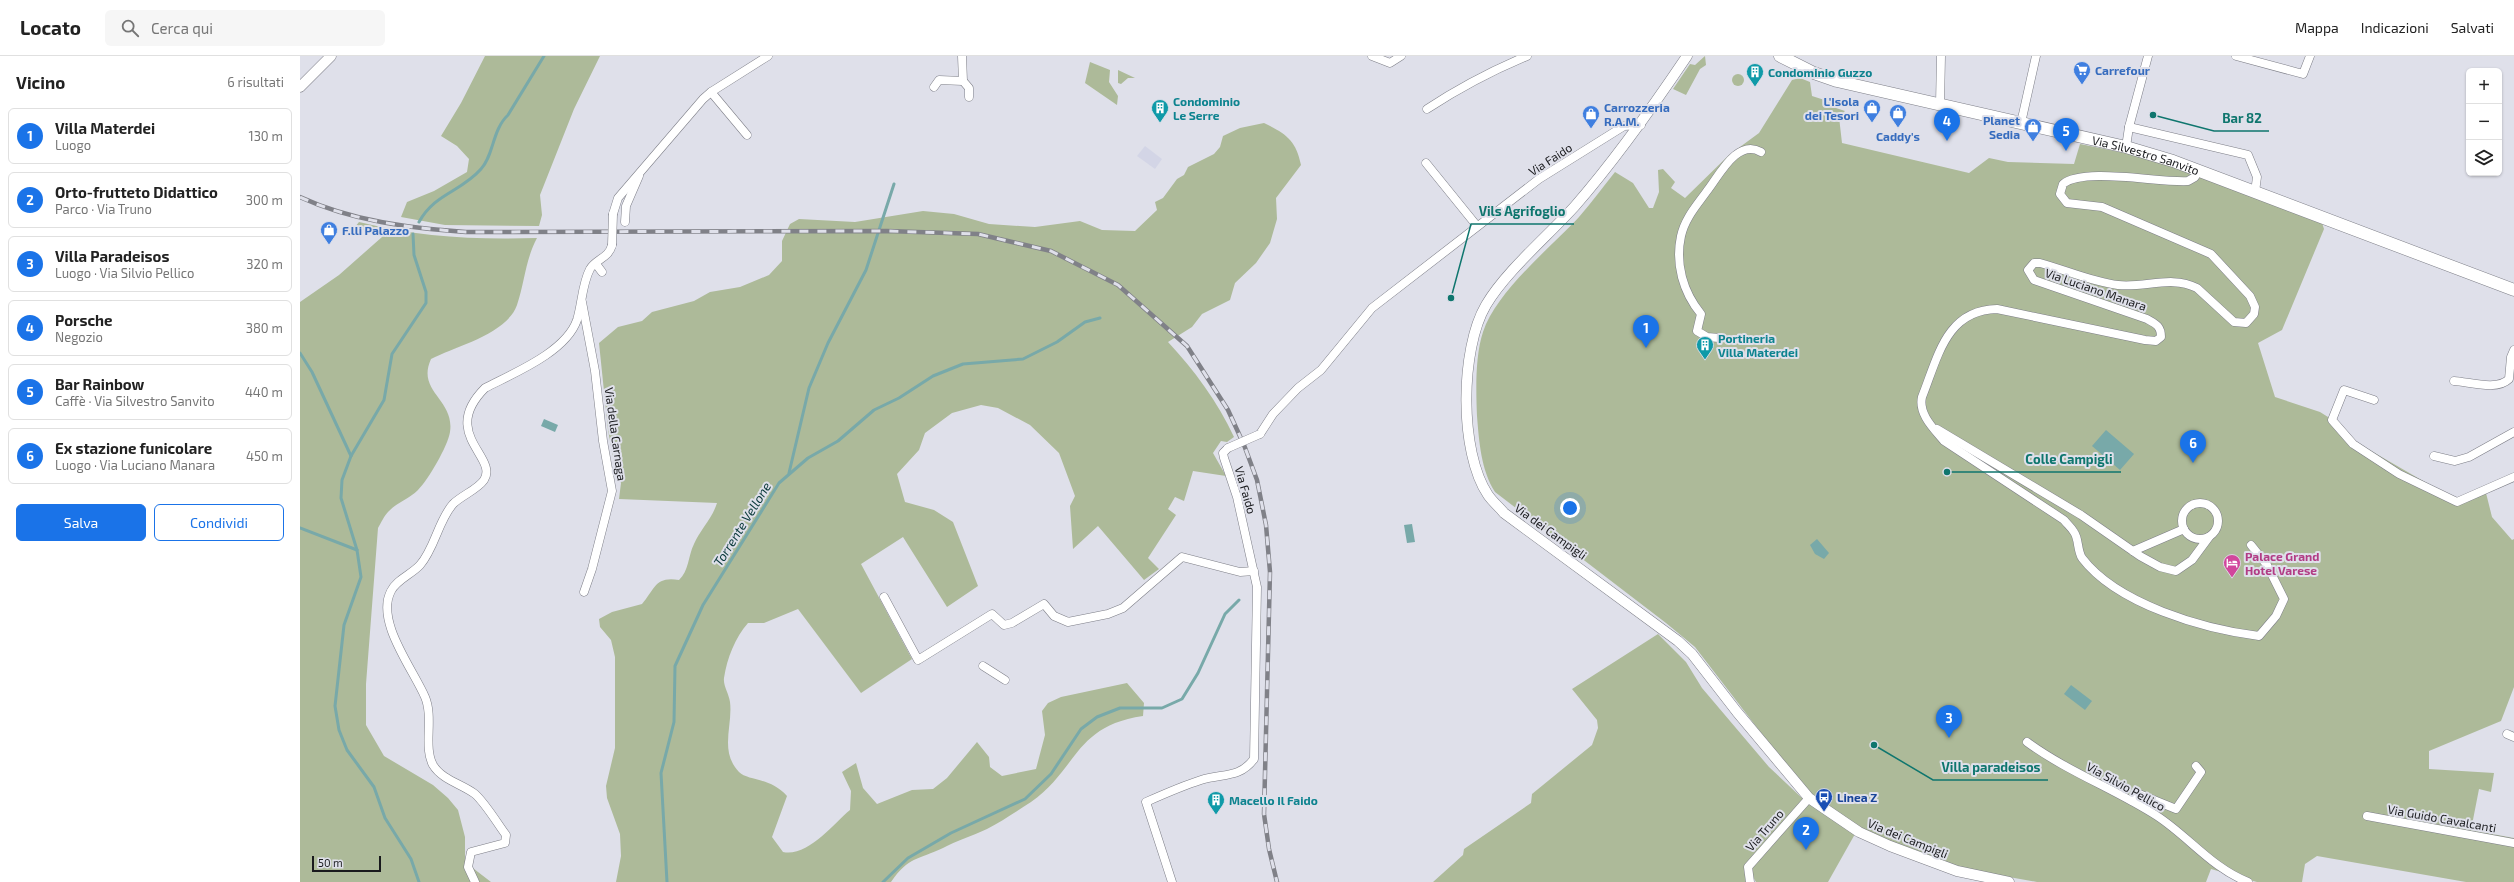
<!DOCTYPE html>
<html lang="it">
<meta charset="utf-8">
<style>
body{margin:0;font-family:"Exo 2",sans-serif;background:#f6f6f6;color:#222}
.controls{position:absolute;right:12px;top:12px;display:grid;overflow:hidden;border-radius:6px;box-shadow:0 1px 3px #0004}
.controls button{width:36px;height:36px;display:grid;place-items:center;padding:0;border:0;border-bottom:1px solid #e0e0e0;background:#fff;color:#222;font:20px sans-serif}
.scale{position:absolute;left:12px;bottom:10px;width:69px;box-sizing:border-box;padding-left:4px;border:2px solid #191a1d;border-top:0;font-size:11px;line-height:14px;white-space:nowrap;color:#191a1d;-webkit-text-stroke:3px #dfe0ea;paint-order:stroke}
.you{position:absolute;left:1270px;top:452px;width:14px;height:14px;margin:-10px;border:3px solid #fff;border-radius:50%;background:#1a73e8;box-shadow:0 0 0 6px #1a73e833}
.badge{display:grid;place-items:center;width:26px;height:26px;border-radius:50%;background:#1a73e8;color:#fff;font-size:13px;font-weight:700}
.pin{position:absolute;translate:-50% -33px;filter:drop-shadow(0 1px 2px #0008)}
.pin::after{content:'';position:absolute;top:21px;width:14px;height:12px;background:inherit;clip-path:polygon(0 0,100% 0,50% 100%)}
.list{margin:0;padding:0;list-style:none}
h2{display:flex;justify-content:space-between;align-items:center;height:52px;margin:0;padding:0 16px;font-size:17px}
h2 small{font-size:13px;font-weight:400;color:#767676}
.list li{display:grid;grid-template-columns:26px 1fr auto;gap:12px;align-items:center;box-sizing:border-box;height:56px;margin:0 8px 8px;padding:0 8px;border:1px solid #e0e0e0;border-radius:6px}
.list b{display:block;font-size:15px;white-space:nowrap}
.list p{margin:0;font-size:13px;white-space:nowrap;color:#767676}
.list em{font-size:13px;font-style:normal;color:#767676}
.actions{display:flex;gap:8px;padding:12px 16px}
.actions a{flex:1;padding:9px 0;border:1px solid #1a73e8;border-radius:6px;text-align:center;font-size:14px;color:#1a73e8}
.actions .main{background:#1a73e8;color:#fff}
.icon{flex:none;width:22px;height:22px;fill:none;stroke:currentColor;stroke-width:2;stroke-linecap:round;stroke-linejoin:round}
.map{position:relative;flex:none;width:2214px;height:826px;overflow:hidden}
header{display:flex;align-items:center;gap:24px;box-sizing:border-box;height:56px;padding:0 20px;background:#fff;border-bottom:1px solid #e0e0e0}
header strong{font-size:19px}
nav{display:flex;gap:22px;margin-inline-start:auto;font-size:14px}
.search{width:280px;height:36px;background:#f6f6f6;display:flex;align-items:center;gap:10px;box-sizing:border-box;padding:0 14px;border-radius:6px;color:#767676;font-size:15px}
main{display:flex}
aside{flex:1;background:#fff}
.map>svg:first-child{display:block}
.built{fill:#d3d5e6}
.green{fill:#adba99}
.water{fill:#78a9a9}
.lines{fill:none;stroke-linecap:round;stroke-linejoin:round}
.stream{stroke:#78a9a9;stroke-width:3}
.minor-casing{stroke:#7d7e87;stroke-width:9}
.tertiary-casing{stroke:#7d7e87;stroke-width:11}
.primary-casing{stroke:#7d7e87;stroke-width:13}
.minor{stroke:#fff;stroke-width:8}
.tertiary{stroke:#fff;stroke-width:10}
.primary{stroke:#fff;stroke-width:12}
.rail-casing{stroke:#808188;stroke-width:4.5}
.rail{stroke:#dfe0ea;stroke-width:3;stroke-dasharray:9;stroke-linecap:butt}
.minor-bridge-casing{stroke:#7d7e87;stroke-width:9;stroke-linecap:butt}
.minor-bridge{stroke:#fff;stroke-width:8}
.labels{text-anchor:middle;dominant-baseline:central;stroke-width:4;stroke-linejoin:round;paint-order:stroke}
.shop-label{font-size:12px;font-weight:bold;fill:#366cbe;stroke:#dfe0ea;text-anchor:start}
.culture-label{font-size:12px;font-weight:bold;fill:#0d838f;stroke:#dfe0ea;text-anchor:start}
.street-label{font-size:12px;fill:#191a1d;stroke:#dfe0ea}
.hotel-label{font-size:12px;font-weight:bold;fill:#b23c85;stroke:#dfe0ea;text-anchor:start}
.transit-label{font-size:12px;font-weight:bold;fill:#164399;stroke:#dfe0ea;text-anchor:start}
.water-label{font-size:13px;font-style:italic;fill:#083839;stroke:#dfe0ea}
.leader{fill:none;stroke:#0f766e;stroke-width:1.5}
.callout-dot{fill:#0f766e;stroke:#dfe0ea;stroke-width:1.5}
.callout-label{font-size:13px;text-anchor:middle;font-weight:bold;fill:#0f766e;stroke:#dfe0ea;stroke-width:4;stroke-linejoin:round;paint-order:stroke}
</style>
<header>
<strong>Locato</strong>
<div class="search"><svg class="icon" aria-label="search" viewBox="0 0 24 24"><circle cx="10" cy="10" r="6"/><path d="M15 15l6 6"/></svg>Cerca qui</div>
<nav><a>Mappa</a><a>Indicazioni</a><a>Salvati</a></nav>
</header>
<main>
<aside>
<h2>Vicino<small>6 risultati</small></h2>
<ul class="list">
<li><span class="badge">1</span><div><b>Villa Materdei</b><p>Luogo</p></div><em>130 m</em></li>
<li><span class="badge">2</span><div><b>Orto-frutteto Didattico</b><p>Parco · Via Truno</p></div><em>300 m</em></li>
<li><span class="badge">3</span><div><b>Villa Paradeisos</b><p>Luogo · Via Silvio Pellico</p></div><em>320 m</em></li>
<li><span class="badge">4</span><div><b>Porsche</b><p>Negozio</p></div><em>380 m</em></li>
<li><span class="badge">5</span><div><b>Bar Rainbow</b><p>Caffè · Via Silvestro Sanvito</p></div><em>440 m</em></li>
<li><span class="badge">6</span><div><b>Ex stazione funicolare</b><p>Luogo · Via Luciano Manara</p></div><em>450 m</em></li>
</ul>
<div class="actions"><a class="main">Salva</a><a>Condividi</a></div>
</aside>
<div class="map">
<svg width="2214" height="826" viewBox="0 0 2214 826">
<rect width="100%" height="100%" fill="#dfe0ea"/>
<path class="built" d="M845,90l17,13 -7,10 -18,-13z"/>
<g class="green">
<path d="M185,0h115l-26,53 -34,86 2,20 -3,11 -94,-1 -44,-8 6,-15 27,-11 33,-19 2,-13 -12,-13 -16,-10 20,-33z"/>
<path d="M1405,0l1,9 -6,4 -14,26 -13,-6 17,-25 5,1z"/>
<path d="M790,6l20,8 -1,12 9,14 -1,9 -32,-22z"/>
<path d="M818,14l17,8h-7l-7,6 -3,-1z"/>
<circle cx="1438" cy="24" r="6"/>
<path d="M1500,22l10,4 2,14 25,8 -1,4 9,3 -6,6 3,26 127,30 20,-15 19,4 66,2 6,-20 80,16 162,63 2,6 -42,101 -24,13 17,54 45,15 16,10 18,19 102,59 29,-11 7,28 20,23 2,-1v148l-13,34 -72,30v18l65,4 -3,19 -12,-3 -8,41 43,8v44h-48l-149,-26 -12,8 -3,18h-45l-46,-13 -5,13h-169l-78,-14 -99,-38 -52,-36 -113,-147 -29,-24 -171,-131c-14,-22 -16,-51 -18,-76 -1,-25 -2,-60 6,-84 13,-40 67,-84 96,-115 13,-15 24,-30 36,-45l18,11 16,25h4l6,-16 -1,-22 5,-1 12,13 -4,6 14,10 44,-43 30,-22 33,-53z"/>
<path d="M964,67c22,11 32,17 37,42l-25,33 1,21 -7,24 -14,20 -21,20 -5,17 -28,14 -10,13 -24,15c27,29 49,59 66,95l-7,5 -6,-1 -8,12 13,23 -33,-5 -9,30 -9,-4 -7,12 8,6 -28,43 11,11 -15,11 -46,-54 -25,23 -3,-43 5,-10 -16,-43 -29,-28 -32,-17 -17,-3 -29,8 -27,20 -6,17 -22,24 8,28 29,8 19,12 25,64 -31,21 -44,-70 -42,27 51,95 -51,34 -63,-84 -34,14h-16c-13,15 -21,35 -24,55 -1,8 5,16 6,24 3,24 -11,49 9,70 9,9 31,5 48,24l-15,41 11,15c25,5 50,-28 67,-42l1,-19 -9,-19 14,-9 7,25 14,16 35,-14 21,-1 14,-11 30,-36 12,15 1,10 12,9 34,-7 9,-34 -3,-24 6,-8 13,-6 66,-14 17,20 -1,13c-69,10 -65,53 -112,86 -14,9 -29,19 -44,27 -15,7 -31,12 -44,19 -25,12 -34,8 -52,34h-275l5,-26 -1,-22 -13,-36 -1,-12 9,-38v-91l-4,-17 -11,-13 -1,-8 13,-7 30,-8c13,-15 13,-28 37,-24 10,-9 9,-24 15,-36 6,-14 18,-25 23,-41l-98,-4 2,-16 -7,-20 -6,-33 -9,-87 19,-16 24,-6 10,-9 42,-11 16,-9 30,-5 29,-12 13,-14v-20l8,-17 9,-5 56,3 68,-11 31,3 35,10 46,3 45,-6 22,9 33,1 22,-21 -2,-8 8,-4 14,-19 7,-4 4,-8 26,-13 6,-7 3,-11 17,-8z"/>
<path d="M59,166c61,15 115,18 178,16 -12,23 -12,43 -20,67 -10,29 -61,41 -86,54 -15,33 24,40 19,73 -2,14 -22,48 -32,58 -9,9 -22,13 -30,22 -4,4 -7,11 -10,16l-12,156v41l18,31 49,29 15,13 10,12 7,27v25l26,20h-191v-580l39,-27 43,-38 -27,-10z"/>
<path d="M1358,578l28,28 16,26 67,79 34,32 -59,69 2,14h-313l30,-27 1,-6 67,-46 1,-9 60,-49 6,-17 -1,-8 -25,-31z"/>
<path d="M1507,745l48,33 -27,48h-72l-3,-5 -1,-11z"/>
</g>
<g class="water">
<path d="M244,363l14,6 -3,7 -14,-6z"/>
<path d="M1806,374l28,24 -14,16 -28,-24z"/>
<path d="M1112,468l3,18 -8,1 -3,-18z"/>
<path d="M1517,483l12,14 -5,6 -9,-5 -5,-9z"/>
<path d="M1771,629l21,16 -7,9 -21,-16z"/>
</g>
<g class="lines">
<g class="stream">
<path d="M119,166c16,-29 42,-30 62,-53 13,-14 11,-39 27,-54l36,-59"/>
<path d="M113,178l1,21 12,37v11l-34,51 -8,46 -33,56 -9,24 -1,18 16,52 4,27 -17,48 -9,81 4,24 8,20 27,37 11,31 26,41 8,23"/>
<path d="M0,297l12,19 39,84"/>
<path d="M489,417l20,-85 19,-45 38,-73 28,-86"/>
<path d="M0,472l57,22"/>
<path d="M367,826l-6,-109 13,-51 1,-56 28,-61 76,-122 29,-25 30,-17 36,-31 25,-12 34,-22 30,-12 60,-5 34,-17 28,-20 15,-4"/>
<path d="M583,826l25,-24 43,-25 74,-34 26,-25 30,-45 16,-12 23,-9h42l20,-9 16,-26 27,-59 14,-14"/>
</g>
<defs>
<g id="minor">
<path d="M662,0l1,25 6,7v9"/>
<path d="M1072,0l18,7 11,-7"/>
<path d="M1936,0l67,18 7,-18"/>
<path d="M634,31l5,-7 24,1"/>
<path d="M411,36l36,43"/>
<path d="M1640,48l1,-48"/>
<path d="M1127,53c32,-21 64,-38 100,-53"/>
<path d="M1721,67l15,-67"/>
<path d="M1829,71l119,28 9,22 -2,15"/>
<path d="M1826,91l3,-20 19,-71"/>
<path d="M1126,107l51,63"/>
<path d="M1898,114l-3,7 -7,4c-29,2 -104,-14 -125,3l-3,10 7,9 35,4 109,47 39,42 5,11 -1,7 -8,9 -12,-1 -37,-34c-26,-13 -51,0 -79,-3 -26,-3 -52,-15 -78,-22h-6l-6,7 6,10 113,39c9,5 14,7 14,18l-5,4 -11,-1 -148,-31c-51,1 -59,48 -75,88 -4,17 12,32 22,44l120,79c3,4 7,7 10,12 5,7 3,18 8,26 35,46 121,71 177,78l17,-20 8,-17 -17,-34 -16,-20"/>
<path d="M313,158l5,-16 85,-99 8,-7 57,-36"/>
<path d="M325,166l1,-16 13,-30"/>
<path d="M296,208l6,8"/>
<path d="M282,246l13,69 8,70 9,50 -20,78 -8,23"/>
<path d="M1419,282l-12,-1 -10,-6 4,-17c-18,-22 -26,-50 -20,-78 4,-18 16,-31 26,-45 12,-15 30,-53 54,-39"/>
<path d="M2154,325c16,1 43,10 55,-2l2,-22 3,-7"/>
<path d="M2074,344l-30,-10 -12,30 21,24 46,30 58,28 57,-25"/>
<path d="M1637,373l144,86 59,41 20,11 16,4 16,-11 17,-23"/>
<path d="M960,378l13,-20 25,-26 23,-18 51,-62 167,-129 85,-53 17,-1"/>
<path d="M2134,400l21,5 14,-4 45,-25"/>
<circle cx="1900" cy="465" r="18"/>
<path d="M1833,495l51,-22"/>
<path d="M584,541l34,63 74,-46 12,11 8,-2 32,-19 10,12 14,6 40,-8 15,-6 59,-51 58,15 14,-1"/>
<path d="M683,610l22,14"/>
<path d="M2207,678l7,3"/>
<path d="M1727,686c41,30 88,47 130,74 32,21 55,52 91,66"/>
<path d="M1832,745l3,-6 4,-1 37,15 25,-37 -5,-6"/>
<path d="M2067,760l147,27"/>
<path d="M175,826l-7,-15 3,-15 34,-9 1,-8c-9,-12 -20,-31 -31,-41 -13,-10 -33,-14 -42,-29 -10,-18 1,-47 -8,-68 -12,-28 -50,-76 -34,-106 5,-11 21,-17 29,-26 15,-17 18,-44 33,-61 9,-9 24,-14 31,-24 15,-23 -45,-46 1,-92 29,-15 81,-36 92,-68 5,-16 5,-36 13,-51 6,-10 19,-11 22,-24"/>
<path d="M872,826l-26,-80c18,-8 36,-16 55,-22 21,-7 38,-1 53,-21l3,-172 -20,-90 -13,-39 -1,-5 5,-5"/>
<path d="M1450,826l-2,-15 61,-69"/>
</g>
<g id="tertiary">
<path d="M1387,0c-35,52 -71,103 -112,150 -27,30 -69,65 -89,99 -26,44 -27,147 2,190 4,6 11,12 16,18l174,128 14,13 45,58 72,86 50,34 31,14 67,25 52,11"/>
<path d="M0,31l31,-31"/>
</g>
<g id="primary">
<path id="s1" d="M1480,0l34,17 23,8 289,66 47,14 341,129"/>
</g>
</defs>
<use href="#minor" class="minor-casing"/>
<use href="#tertiary" class="tertiary-casing"/>
<use href="#primary" class="primary-casing"/>
<use href="#minor" class="minor"/>
<use href="#tertiary" class="tertiary"/>
<use href="#primary" class="primary"/>
<defs>
<path id="rail" d="M0,141c52,24 109,31 166,35l421,-1 91,3 73,17 67,34 69,61 41,64 16,35 13,35 9,45 4,47 -6,242 5,35 8,33"/>
</defs>
<use href="#rail" class="rail-casing"/>
<use href="#rail" class="rail"/>
<defs>
<g id="minor-bridge">
<path d="M312,189l1,-31"/>
<path d="M928,392l32,-14"/>
</g>
</defs>
<use href="#minor-bridge" class="minor-bridge-casing"/>
<use href="#minor-bridge" class="minor-bridge"/>
</g>
<defs>
<symbol id="supermarket-pin" viewBox="-11 -11 22 30"><path d="M0 17L-7.5 6A9.5 9.5 0 1 1 7.5 6Z" fill="#3f7fe0" stroke="#dfe0ea"/><path d="M-6-5.5h2.5l.6 2H6L4.5 2H-2.5L-4.4-4H-6ZM-1.5 3.2a1.3 1.3 0 1 0 .1 0ZM3 3.2a1.3 1.3 0 1 0 .1 0Z" fill="#fff"/></symbol>
<symbol id="building-pin" viewBox="-11 -11 22 30"><path d="M0 17L-7.5 6A9.5 9.5 0 1 1 7.5 6Z" fill="#0f9aa8" stroke="#dfe0ea"/><path d="M-4-6H4V6H1V3H-1V6H-4ZM-2.5-4.3h1.7v1.8h-1.7ZM.8-4.3h1.7v1.8H.8ZM-2.5-1h1.7V.8h-1.7ZM.8-1h1.7V.8H.8Z" fill="#fff"/></symbol>
<symbol id="shop-pin" viewBox="-11 -11 22 30"><path d="M0 17L-7.5 6A9.5 9.5 0 1 1 7.5 6Z" fill="#3f7fe0" stroke="#dfe0ea"/><path d="M-5-2.5h2.3a2.7 3.5 0 0 1 5.4 0H5L5.5 6h-11ZM-1.5-2.5h3a1.5 2.3 0 0 0-3 0Z" fill="#fff"/></symbol>
<symbol id="hotel-pin" viewBox="-11 -11 22 30"><path d="M0 17L-7.5 6A9.5 9.5 0 1 1 7.5 6Z" fill="#d1479c" stroke="#dfe0ea"/><path d="M-6-4.5h1.5V1H6V5H4.5V3h-9V5H-6ZM-4 0a1.8 1.8 0 1 1 3.6 0ZM.5 0V-2.5h3Q6-2.5 6 0Z" fill="#fff"/></symbol>
<symbol id="bus-pin" viewBox="-11 -11 22 30"><path d="M0 17L-7.5 6A9.5 9.5 0 1 1 7.5 6Z" fill="#1a4fb4" stroke="#dfe0ea"/><path d="M-5-6H5V4H4V6H2V4H-2V6H-4V4H-5ZM-3.5-4V0h7V-4ZM-3.5 1.2v1.5H-2V1.2ZM2 1.2v1.5H3.5V1.2Z" fill="#fff"/></symbol>
</defs>
<g fill-rule="evenodd">
<use href="#supermarket-pin" x="1772" y="4" width="20" height="27"/>
<use href="#building-pin" x="1445" y="6" width="20" height="27"/>
<use href="#building-pin" x="850" y="42" width="20" height="27"/>
<use href="#shop-pin" x="1562" y="42" width="20" height="27"/>
<use href="#shop-pin" x="1588" y="47" width="20" height="27"/>
<use href="#shop-pin" x="1281" y="48" width="20" height="27"/>
<use href="#shop-pin" x="1723" y="61" width="20" height="27"/>
<use href="#shop-pin" x="19" y="164" width="20" height="27"/>
<use href="#building-pin" x="1395" y="279" width="20" height="27"/>
<use href="#hotel-pin" x="1922" y="497" width="20" height="27"/>
<use href="#bus-pin" x="1514" y="731" width="20" height="27"/>
<use href="#building-pin" x="906" y="734" width="20" height="27"/>
</g>
<g class="labels">
<g class="shop-label">
<text x="1795" y="14">Carrefour</text>
<text x="1559" y="45" text-anchor="end">L'Isola<tspan x="1559" dy="14">dei Tesori</tspan></text>
<text x="1304" y="51">Carrozzeria<tspan x="1304" dy="14">R.A.M.</tspan></text>
<text x="1720" y="64" text-anchor="end">Planet<tspan x="1720" dy="14">Sedia</tspan></text>
<text x="1598" y="80" text-anchor="middle">Caddy's</text>
<text x="42" y="174">F.lli Palazzo</text>
</g>
<g class="culture-label">
<text x="1468" y="16">Condominio Guzzo</text>
<text x="873" y="45">Condominio<tspan x="873" dy="14">Le Serre</tspan></text>
<text x="1418" y="282">Portineria<tspan x="1418" dy="14">Villa Materdei</tspan></text>
<text x="929" y="744">Macello Il Faido</text>
</g>
<g class="street-label">
<text stroke="none"><textPath href="#s1" startOffset="380">Via Silvestro Sanvito</textPath></text>
<text transform="translate(1250 103) rotate(-33)">Via Faido</text>
<text transform="translate(1796 233) rotate(19)">Via Luciano Manara</text>
<text transform="translate(316 378) rotate(82)">Via della Carnaga</text>
<text transform="translate(946 434) rotate(74)">Via Faido</text>
<text transform="translate(1251 475) rotate(36)">Via dei Campigli</text>
<text transform="translate(1826 730) rotate(29)">Via Silvio Pellico</text>
<text transform="translate(2142 762) rotate(10)">Via Guido Cavalcanti</text>
<text transform="translate(1464 774) rotate(-49)">Via Truno</text>
<text transform="translate(1608 782) rotate(22)">Via dei Campigli</text>
</g>
<g class="hotel-label">
<text x="1945" y="500">Palace Grand<tspan x="1945" dy="14">Hotel Varese</tspan></text>
</g>
<g class="transit-label">
<text x="1537" y="741">Linea Z</text>
</g>
<g class="water-label">
<text transform="translate(442 468) rotate(-58)">Torrente Vellone</text>
</g>
</g>
<path class="leader" d="M1853 59L1914 75H1969M1151 242L1171 168H1274M1647 416L1717 416H1821M1574 689L1633 724H1748"/>
<g class="callout-dot">
<circle cx="1853" cy="59" r="4"/>
<circle cx="1151" cy="242" r="4"/>
<circle cx="1647" cy="416" r="4"/>
<circle cx="1574" cy="689" r="4"/>
</g>
<g class="callout-label">
<text x="1942" y="67">Bar 82</text>
<text x="1222" y="160">Vils Agrifoglio</text>
<text x="1769" y="408">Colle Campigli</text>
<text x="1691" y="716">Villa paradeisos</text>
</g>
</svg>
<div class="controls">
<button>+</button>
<button>−</button>
<button><svg class="icon" aria-label="layers" viewBox="0 0 24 24"><path d="M12 4l9 5-9 5-9-5zM3 14l9 5 9-5"/></svg></button>
</div>
<div class="scale">50 m</div>
<div class="you"></div>
<div class="pin badge" style="left:1346px;top:292px">1</div>
<div class="pin badge" style="left:1506px;top:794px">2</div>
<div class="pin badge" style="left:1649px;top:682px">3</div>
<div class="pin badge" style="left:1647px;top:85px">4</div>
<div class="pin badge" style="left:1766px;top:95px">5</div>
<div class="pin badge" style="left:1893px;top:407px">6</div>
</div>
</main>
